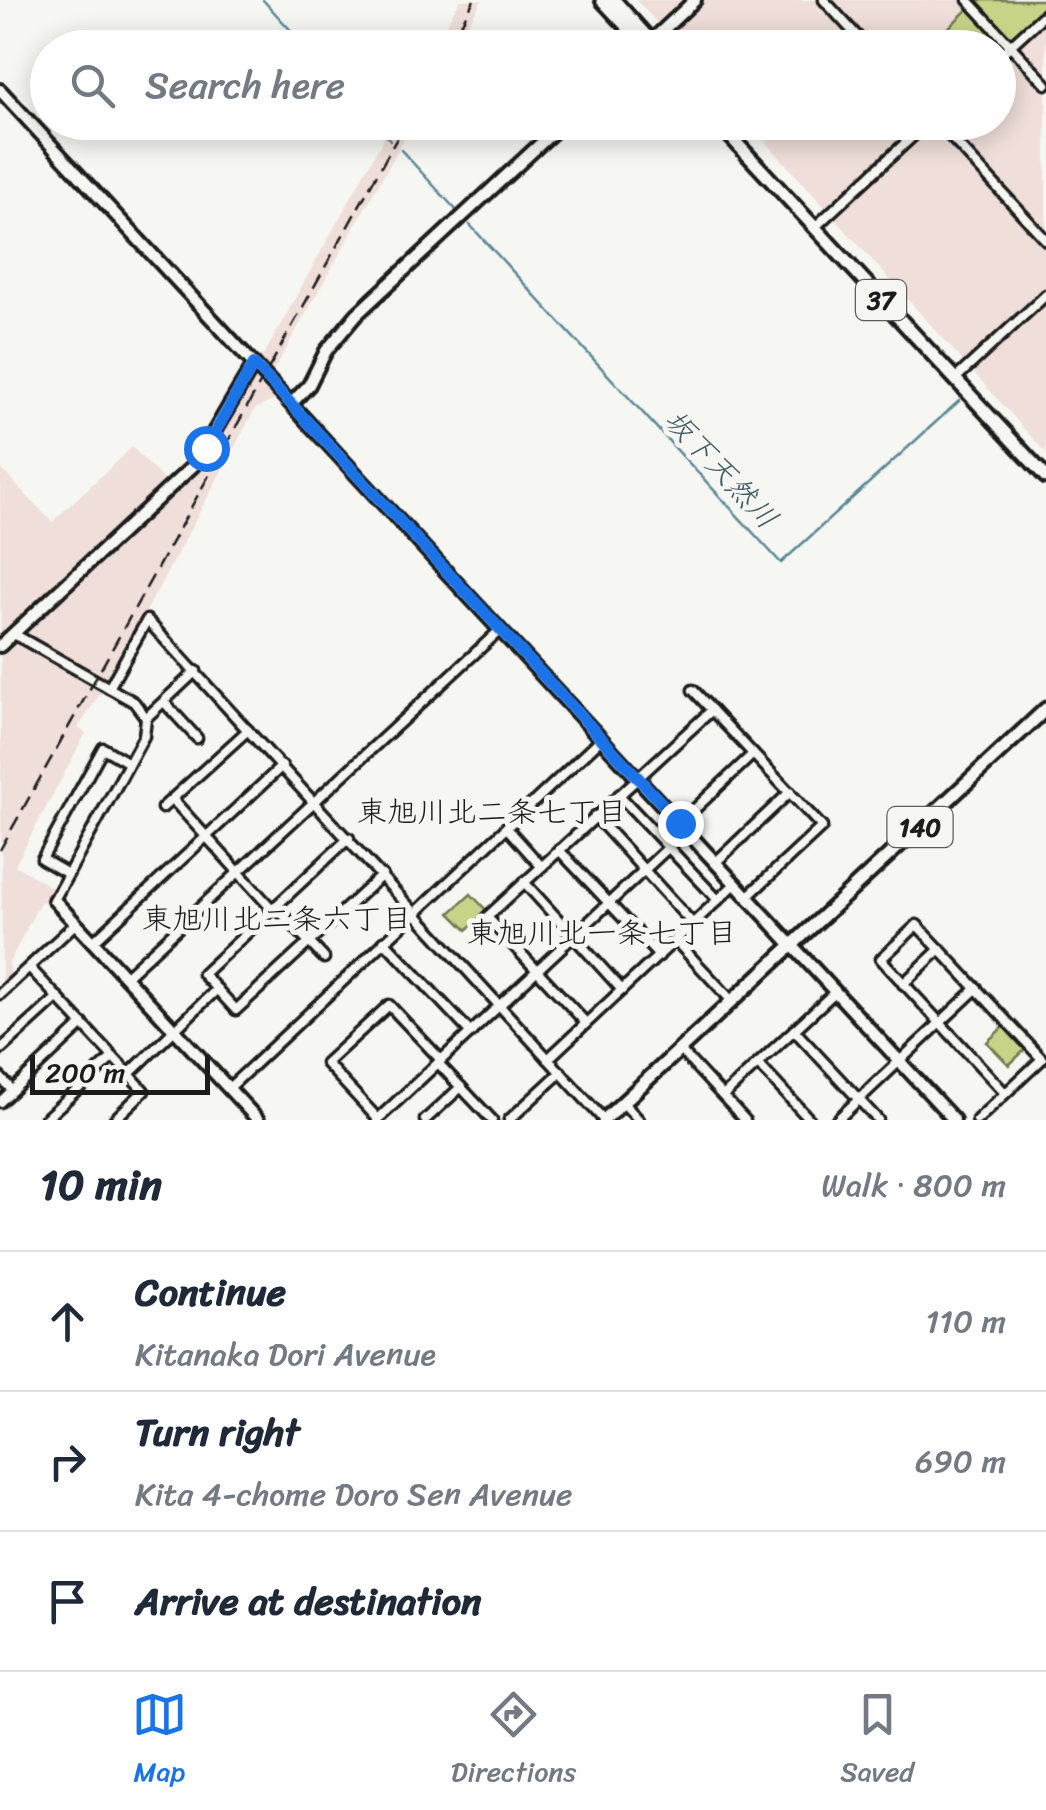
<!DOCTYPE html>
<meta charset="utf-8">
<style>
body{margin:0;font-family:Sriracha,"Klee One",sans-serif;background:#f6f6f7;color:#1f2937}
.scale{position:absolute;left:30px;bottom:25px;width:180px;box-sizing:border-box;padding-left:10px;border:5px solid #1c1c1c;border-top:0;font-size:28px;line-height:35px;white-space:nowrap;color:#1c1c1c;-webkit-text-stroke:8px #f6f6f2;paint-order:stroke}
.stop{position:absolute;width:30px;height:30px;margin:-22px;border:8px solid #1a73e8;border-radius:50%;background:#fff}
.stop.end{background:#1a73e8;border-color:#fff;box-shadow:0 2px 10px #0008}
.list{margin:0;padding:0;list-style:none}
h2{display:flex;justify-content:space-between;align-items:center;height:130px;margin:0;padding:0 40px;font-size:42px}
h2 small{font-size:32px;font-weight:400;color:#747a83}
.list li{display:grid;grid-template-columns:65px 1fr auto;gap:30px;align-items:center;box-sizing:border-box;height:140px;padding:0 40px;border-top:2px solid #e0e1e3}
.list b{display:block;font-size:38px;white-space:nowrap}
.list p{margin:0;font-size:32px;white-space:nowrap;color:#747a83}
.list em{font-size:32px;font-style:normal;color:#747a83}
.icon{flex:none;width:55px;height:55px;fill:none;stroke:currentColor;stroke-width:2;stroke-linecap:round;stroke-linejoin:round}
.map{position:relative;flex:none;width:1046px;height:1120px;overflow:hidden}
.search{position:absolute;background:#fff;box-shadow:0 5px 25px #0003;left:30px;right:30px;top:30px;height:110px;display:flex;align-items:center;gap:25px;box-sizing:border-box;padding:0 35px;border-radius:55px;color:#747a83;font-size:38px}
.sheet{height:550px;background:#fff}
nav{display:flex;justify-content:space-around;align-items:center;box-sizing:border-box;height:140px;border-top:2px solid #e0e1e3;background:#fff;font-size:28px;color:#747a83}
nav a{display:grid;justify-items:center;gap:5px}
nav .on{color:#1a73e8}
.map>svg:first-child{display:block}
.built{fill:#efded9}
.green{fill:#c7d488;stroke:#727852;stroke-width:2.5}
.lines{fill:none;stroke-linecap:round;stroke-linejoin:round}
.stream{stroke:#598793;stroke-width:2.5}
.street-casing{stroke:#1c1c1c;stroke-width:15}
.secondary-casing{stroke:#1c1c1c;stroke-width:18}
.primary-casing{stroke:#1c1c1c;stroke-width:19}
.street{stroke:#f6f6f2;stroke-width:8}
.secondary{stroke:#f6f6f2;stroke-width:10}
.primary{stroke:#f6f6f2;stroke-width:11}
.rail{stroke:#1c1c1c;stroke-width:2.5;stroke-dasharray:15 8;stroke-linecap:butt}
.route{stroke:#1a73e8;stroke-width:12}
.labels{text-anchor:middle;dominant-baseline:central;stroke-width:10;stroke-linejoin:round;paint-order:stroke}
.shield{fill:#f6f6f2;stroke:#5d5d5c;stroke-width:2.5}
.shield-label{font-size:25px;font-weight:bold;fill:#1c1c1c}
.water-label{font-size:30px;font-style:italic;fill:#405b61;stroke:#f6f6f2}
.neighbourhood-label{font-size:30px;fill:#1c1c1c;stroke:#f6f6f2}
</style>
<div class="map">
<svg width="1046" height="1120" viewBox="0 0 1046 1120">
<rect width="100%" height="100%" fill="#f6f6f2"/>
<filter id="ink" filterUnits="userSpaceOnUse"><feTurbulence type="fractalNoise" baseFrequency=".01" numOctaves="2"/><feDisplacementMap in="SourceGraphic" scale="20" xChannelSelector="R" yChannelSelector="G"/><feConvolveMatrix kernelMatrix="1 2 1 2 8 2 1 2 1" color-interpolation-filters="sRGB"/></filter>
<g filter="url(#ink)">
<g class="built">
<path d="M460,0h22l-27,47h-22z"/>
<path d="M636,0h410v453l-297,-330 249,-1v-74l-318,-1z"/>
<path d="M392,123h21l-148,263 12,13 -22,10 -146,271 -31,48 8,5 -71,132 39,24 -7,12 -7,1 -31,61 2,15 -9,8 -2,-518 52,54 80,-75 32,34 29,-29 52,-88 19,-9z"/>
</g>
<g class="green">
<path d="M968,0h78v13l-47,44 -1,-9 -41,-1 -14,-14 29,-28z"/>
<path d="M471,894l16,17 -20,19 -17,-17z"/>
<path d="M1005,1025l22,23 -18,17 -22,-23z"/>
</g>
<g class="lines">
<g class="stream">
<path d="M263,0l44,48"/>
<path d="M375,122l15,18"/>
<path d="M401,150l56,61"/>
<path d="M470,225l311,338 178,-162"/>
</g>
<defs>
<g id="street">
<path d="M824,0l44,48"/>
<path d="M968,0l78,84"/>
<path d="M998,57l48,-44"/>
<path d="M937,122l109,118"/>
<path d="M814,228l114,-106"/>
<path d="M955,379l91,-84"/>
<path d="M14,634l120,68 12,16 -2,18 -90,164"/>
<path d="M109,688l38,-68 457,500"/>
<path d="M693,690l129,137 -75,70"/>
<path d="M164,702l33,36"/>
<path d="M146,718l50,-47"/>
<path d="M619,795l99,105"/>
<path d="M173,800l99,109"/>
<path d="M162,808l86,-78"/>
<path d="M595,816l98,108"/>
<path d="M680,823l73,-69"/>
<path d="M506,827l35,39"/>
<path d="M349,838l-146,136 33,36 146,-135"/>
<path d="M559,850l100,106"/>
<path d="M715,863l75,-71"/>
<path d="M68,874l-26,-15 61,-111 26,15"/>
<path d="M524,882l98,108"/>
<path d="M275,906l49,52"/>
<path d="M675,940l57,61"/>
<path d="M384,941l87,92"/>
<path d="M93,942l189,-176"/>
<path d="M29,967l100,107 88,-85"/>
<path d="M125,977l375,-347"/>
<path d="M903,984l37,-35"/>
<path d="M0,994l76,-71"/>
<path d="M586,1023l-99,-106 225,-207"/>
<path d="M794,1030l84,90"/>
<path d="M0,1050l58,-53"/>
<path d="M680,1050l65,70"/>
<path d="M548,1059l187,-175"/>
<path d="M438,1063l54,57"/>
<path d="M758,1064l52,56"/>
<path d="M0,1077l12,13"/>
<path d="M229,1088l372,-349"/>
<path d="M723,1096l112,-104"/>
<path d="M0,1102l83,-78"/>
<path d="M623,1103l16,17"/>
<path d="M378,1119l-52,-56 63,-58 52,55"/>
<path d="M44,1120l69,-63"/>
<path d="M114,1120l30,-29 -15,-17"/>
<path d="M377,1120l309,-289"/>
<path d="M425,1120l36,-33"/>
<path d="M509,1120l52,-48"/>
<path d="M837,1120l140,-132"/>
<path d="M977,1120l65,-61 -125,-134 -36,34 124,134"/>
</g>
<g id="secondary">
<path d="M645,47l50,-47"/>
<path d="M0,90l954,1030"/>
<path d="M291,404l18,-19 17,-34 31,-37 207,-192"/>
<path d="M0,646l195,-182 59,-100"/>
<path d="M54,900l204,220"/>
</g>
<g id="primary">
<path d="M602,0l45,48"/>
<path d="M614,0l43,48"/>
<path d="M717,122l329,355"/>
<path d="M604,1120l442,-411"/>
</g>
</defs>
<use href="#street" class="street-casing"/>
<use href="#secondary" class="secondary-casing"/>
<use href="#primary" class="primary-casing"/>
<use href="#street" class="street"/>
<use href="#secondary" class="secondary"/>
<use href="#primary" class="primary"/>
<g class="rail">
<path d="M448,48l26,-48"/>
<path d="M0,850l406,-728"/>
</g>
</g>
</g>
<g class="lines" filter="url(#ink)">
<path class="route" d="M206,448l48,-84 426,459"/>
</g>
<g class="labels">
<g class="shield">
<rect x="856" y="280" width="50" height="40" rx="8"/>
<rect x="887.5" y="807" width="65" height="40" rx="8"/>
</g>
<g class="shield-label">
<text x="881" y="300">37</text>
<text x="920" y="827">140</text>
</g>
<g class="water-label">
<text transform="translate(721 469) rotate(47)">坂下天然川</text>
</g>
<g class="neighbourhood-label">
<text x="492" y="812">東旭川北二条七丁目</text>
<text x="277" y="919">東旭川北二条六丁目</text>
<text x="602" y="933">東旭川北一条七丁目</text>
</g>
</g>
</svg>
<div class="scale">200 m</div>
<div class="stop" style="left:206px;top:448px"></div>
<div class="stop end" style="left:680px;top:823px"></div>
<div class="search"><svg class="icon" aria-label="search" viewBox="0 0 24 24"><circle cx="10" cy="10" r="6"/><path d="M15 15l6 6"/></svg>Search here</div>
</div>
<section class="sheet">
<h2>10 min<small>Walk · 800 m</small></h2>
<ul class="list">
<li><svg class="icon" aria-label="ahead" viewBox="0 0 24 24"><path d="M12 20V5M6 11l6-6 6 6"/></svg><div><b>Continue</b><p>Kitanaka Dori Avenue</p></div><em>110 m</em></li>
<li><svg class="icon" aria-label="right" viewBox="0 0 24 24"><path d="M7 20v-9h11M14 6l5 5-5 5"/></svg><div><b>Turn right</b><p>Kita 4-chome Doro Sen Avenue</p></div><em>690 m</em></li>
<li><svg class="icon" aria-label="arrive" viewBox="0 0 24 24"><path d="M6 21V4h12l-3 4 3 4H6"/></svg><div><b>Arrive at destination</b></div></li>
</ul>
</section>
<nav>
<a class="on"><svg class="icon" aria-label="map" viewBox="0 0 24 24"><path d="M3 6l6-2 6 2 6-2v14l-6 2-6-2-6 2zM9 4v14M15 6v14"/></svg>Map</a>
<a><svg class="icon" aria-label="directions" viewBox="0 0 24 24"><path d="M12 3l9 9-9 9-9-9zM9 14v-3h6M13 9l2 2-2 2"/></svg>Directions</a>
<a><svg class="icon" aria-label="saved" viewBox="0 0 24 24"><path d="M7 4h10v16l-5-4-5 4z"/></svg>Saved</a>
</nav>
